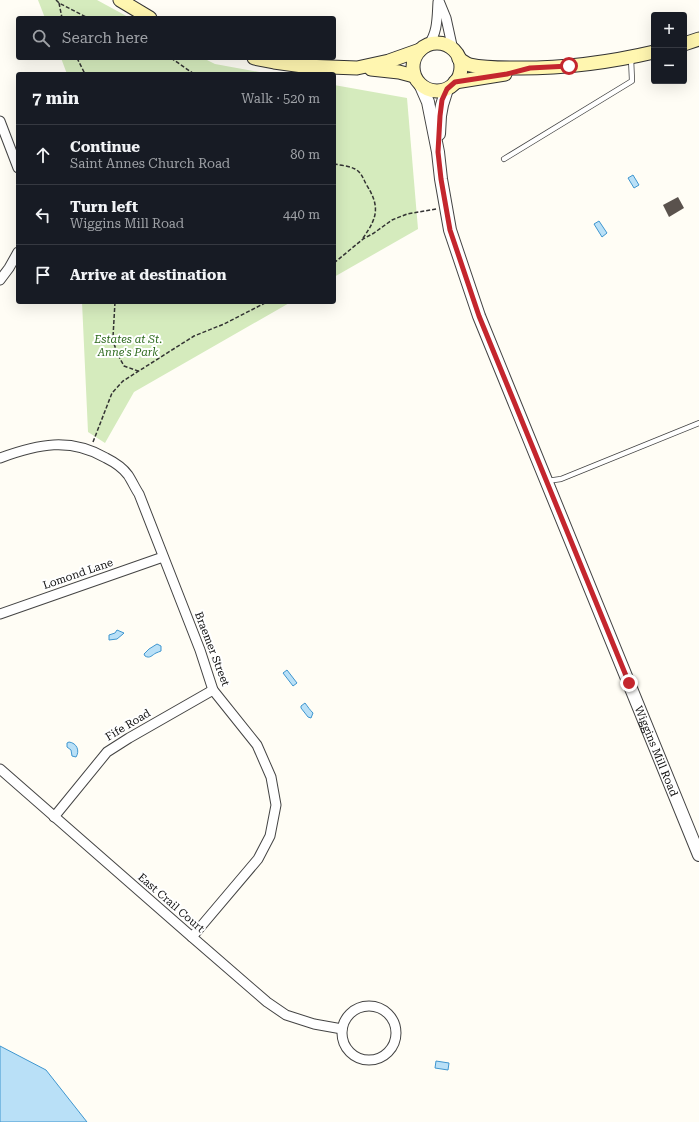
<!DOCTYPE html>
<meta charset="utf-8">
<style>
body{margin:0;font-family:"Roboto Serif",serif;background:#20242c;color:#f1f3f6}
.controls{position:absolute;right:12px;top:12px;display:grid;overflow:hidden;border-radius:4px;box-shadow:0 4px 16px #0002}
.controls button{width:36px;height:36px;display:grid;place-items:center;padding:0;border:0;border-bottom:1px solid #363941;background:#171b24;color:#f1f3f6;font:20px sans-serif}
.stop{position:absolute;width:12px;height:12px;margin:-9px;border:3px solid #c4262e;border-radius:50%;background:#fff}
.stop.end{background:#c4262e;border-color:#fff;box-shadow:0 1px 4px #0008}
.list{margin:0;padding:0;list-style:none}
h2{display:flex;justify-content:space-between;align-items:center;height:52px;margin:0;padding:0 16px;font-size:17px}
h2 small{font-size:13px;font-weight:400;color:#9ea1a6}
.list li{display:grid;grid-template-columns:26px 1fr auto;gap:12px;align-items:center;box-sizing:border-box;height:60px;padding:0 16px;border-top:1px solid #363941}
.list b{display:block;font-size:15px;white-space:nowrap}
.list p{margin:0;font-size:13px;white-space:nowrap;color:#9ea1a6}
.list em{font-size:13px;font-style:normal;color:#9ea1a6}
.icon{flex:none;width:22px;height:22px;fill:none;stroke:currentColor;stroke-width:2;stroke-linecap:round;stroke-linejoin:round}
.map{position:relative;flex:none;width:699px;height:1122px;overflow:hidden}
.search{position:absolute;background:#171b24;box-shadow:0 4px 16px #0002;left:16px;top:16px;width:320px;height:44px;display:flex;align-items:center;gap:10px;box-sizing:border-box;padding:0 14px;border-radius:4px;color:#9ea1a6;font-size:15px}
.panel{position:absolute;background:#171b24;box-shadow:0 4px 16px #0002;left:16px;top:72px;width:320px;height:232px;border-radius:4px}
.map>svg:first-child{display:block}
.green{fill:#d5ebbd}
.water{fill:#b9e0f7;stroke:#3f96cf}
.building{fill:#5a524d}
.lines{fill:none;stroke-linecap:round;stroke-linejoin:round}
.service-casing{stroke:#444;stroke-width:6}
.minor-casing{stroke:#444;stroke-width:11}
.tertiary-casing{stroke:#444;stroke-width:14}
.secondary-casing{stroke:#333;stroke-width:15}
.path{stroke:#333;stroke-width:1.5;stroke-dasharray:4 2;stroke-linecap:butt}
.service{stroke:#fff;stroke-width:4.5}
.minor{stroke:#fff;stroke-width:9}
.tertiary{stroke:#fff;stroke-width:12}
.secondary{stroke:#fff6b0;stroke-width:13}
.route{stroke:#c4262e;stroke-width:5}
.labels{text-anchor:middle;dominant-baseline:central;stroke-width:4;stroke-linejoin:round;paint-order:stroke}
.park-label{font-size:11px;font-style:italic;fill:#2f6b1f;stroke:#fff}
.street-label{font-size:11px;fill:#111;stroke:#fff}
</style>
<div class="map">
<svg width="699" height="1122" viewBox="0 0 699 1122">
<rect width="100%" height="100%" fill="#fffdf5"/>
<g class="green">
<path d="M38,0h59l33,18h-85z"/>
<path d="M61,58h142l12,6 55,10h-203z"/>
<path d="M334,85l73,13 11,131 -84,48z"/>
<path d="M82,302h209l-157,90 -29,51 -17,-11z"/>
</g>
<g class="water">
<path d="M633,175l6,10 -5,3 -6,-10z"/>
<path d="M599,221l8,12 -5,4 -8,-13z"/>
<path d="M117,630l7,3 -1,1 -6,5 -8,1v-5l6,-2z"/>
<path d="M157,644l4,2v5c-2,1 -3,1 -5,2 -4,2 -6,6 -11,3l-1,-2 5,-5z"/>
<path d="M287,670l10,13 -4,3 -10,-13z"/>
<path d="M305,703c3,4 5,7 8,10l-2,5 -3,-1 -7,-9v-2z"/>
<path d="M69,742c8,1 11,9 7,15l-4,-1 -1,-6 -4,-3v-4z"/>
<path d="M0,1046l46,24 41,52h-87z"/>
<path d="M436,1061l13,2 -1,7 -13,-2z"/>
</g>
<path class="building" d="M678,197l6,11 -15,9 -6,-12z"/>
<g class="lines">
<defs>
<g id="service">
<path d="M504,159l128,-78 -1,-23"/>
<path d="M547,481l14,-2 138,-56"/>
</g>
<g id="minor">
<path d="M439,1l7,17 7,32"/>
<path d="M428,45c10,-12 9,-29 10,-43"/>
<path d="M0,121l18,47"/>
<path d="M0,280l9,-12 9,-16"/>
<path d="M0,458c38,-14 70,-21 106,0 8,4 17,10 22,17 4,6 7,13 11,19l61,156 13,40 44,55 14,32 5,28 -6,31 -12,23 -66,78"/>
<path d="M0,614l163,-57"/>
<path d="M0,769l192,168 75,65 19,13 28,9 28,5"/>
<path d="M54,817l53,-65 22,-14 84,-48"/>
<circle cx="369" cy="1033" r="27"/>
</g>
<g id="tertiary">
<path id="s1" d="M421,86l7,16 10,50 3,27 9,51 29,86 220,539"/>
<path d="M439,134l1,-18 2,-11 5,-16"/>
</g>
<g id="secondary">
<path d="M120,0l30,18"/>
<circle cx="437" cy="67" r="24"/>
<path d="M684,44l15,-5"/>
<path d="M254,58l20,4 29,4 54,2 32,-7 31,-11"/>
<path d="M459,59c4,2 7,5 11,6 13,3 27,3 40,3 48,1 97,-5 144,-16"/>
<path d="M371,69l28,3 15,4"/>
<path d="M455,82l50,-8"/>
</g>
</defs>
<use href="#service" class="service-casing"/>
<use href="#minor" class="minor-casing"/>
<use href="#tertiary" class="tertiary-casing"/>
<use href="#secondary" class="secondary-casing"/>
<g class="path">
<path d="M56,0l3,3 29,15"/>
<path d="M59,3l3,15"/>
<path d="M77,58l8,16"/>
<path d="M171,58l23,16"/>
<path d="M334,164c6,1 15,2 21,5 6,3 8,9 11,15 14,22 12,33 -3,54"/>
<path d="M334,263l29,-24 11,-6 18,-13 15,-6 29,-5"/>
<path d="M115,302l-2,35 1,7 5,13 5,9 14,5"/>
<path d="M93,442l19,-49 11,-12 71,-45 30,-12 43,-22"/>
</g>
<use href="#service" class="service"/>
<use href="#minor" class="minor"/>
<use href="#tertiary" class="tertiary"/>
<use href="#secondary" class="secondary"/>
</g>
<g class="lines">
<path class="route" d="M569,66l-39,2 -23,6 -52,8 -8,7 -5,11 -2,16 -2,36 3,27 9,51 29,86 150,367"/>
</g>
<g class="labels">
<g class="park-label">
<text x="128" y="339">Estates at St.<tspan x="128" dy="13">Anne's Park</tspan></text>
</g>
<g class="street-label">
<text transform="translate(78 574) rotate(-19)">Lomond Lane</text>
<text transform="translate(212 649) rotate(69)">Braemer Street</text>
<text transform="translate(128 725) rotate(-31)">Fife Road</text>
<text stroke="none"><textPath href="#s1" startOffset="708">Wiggins Mill Road</textPath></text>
<text transform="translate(171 903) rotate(41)">East Crail Court</text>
</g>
</g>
</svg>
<div class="controls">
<button>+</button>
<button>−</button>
</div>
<div class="stop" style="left:569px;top:66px"></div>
<div class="stop end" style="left:629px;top:683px"></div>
<div class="search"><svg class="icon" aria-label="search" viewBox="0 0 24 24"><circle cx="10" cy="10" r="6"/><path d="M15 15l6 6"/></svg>Search here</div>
<section class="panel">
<h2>7 min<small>Walk · 520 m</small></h2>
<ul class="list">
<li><svg class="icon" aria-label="ahead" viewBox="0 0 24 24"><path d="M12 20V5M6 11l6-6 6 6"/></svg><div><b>Continue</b><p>Saint Annes Church Road</p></div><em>80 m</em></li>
<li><svg class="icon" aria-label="left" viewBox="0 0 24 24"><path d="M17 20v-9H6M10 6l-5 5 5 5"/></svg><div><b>Turn left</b><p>Wiggins Mill Road</p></div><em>440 m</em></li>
<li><svg class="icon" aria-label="arrive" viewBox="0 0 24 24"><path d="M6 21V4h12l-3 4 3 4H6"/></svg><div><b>Arrive at destination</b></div></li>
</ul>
</section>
</div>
